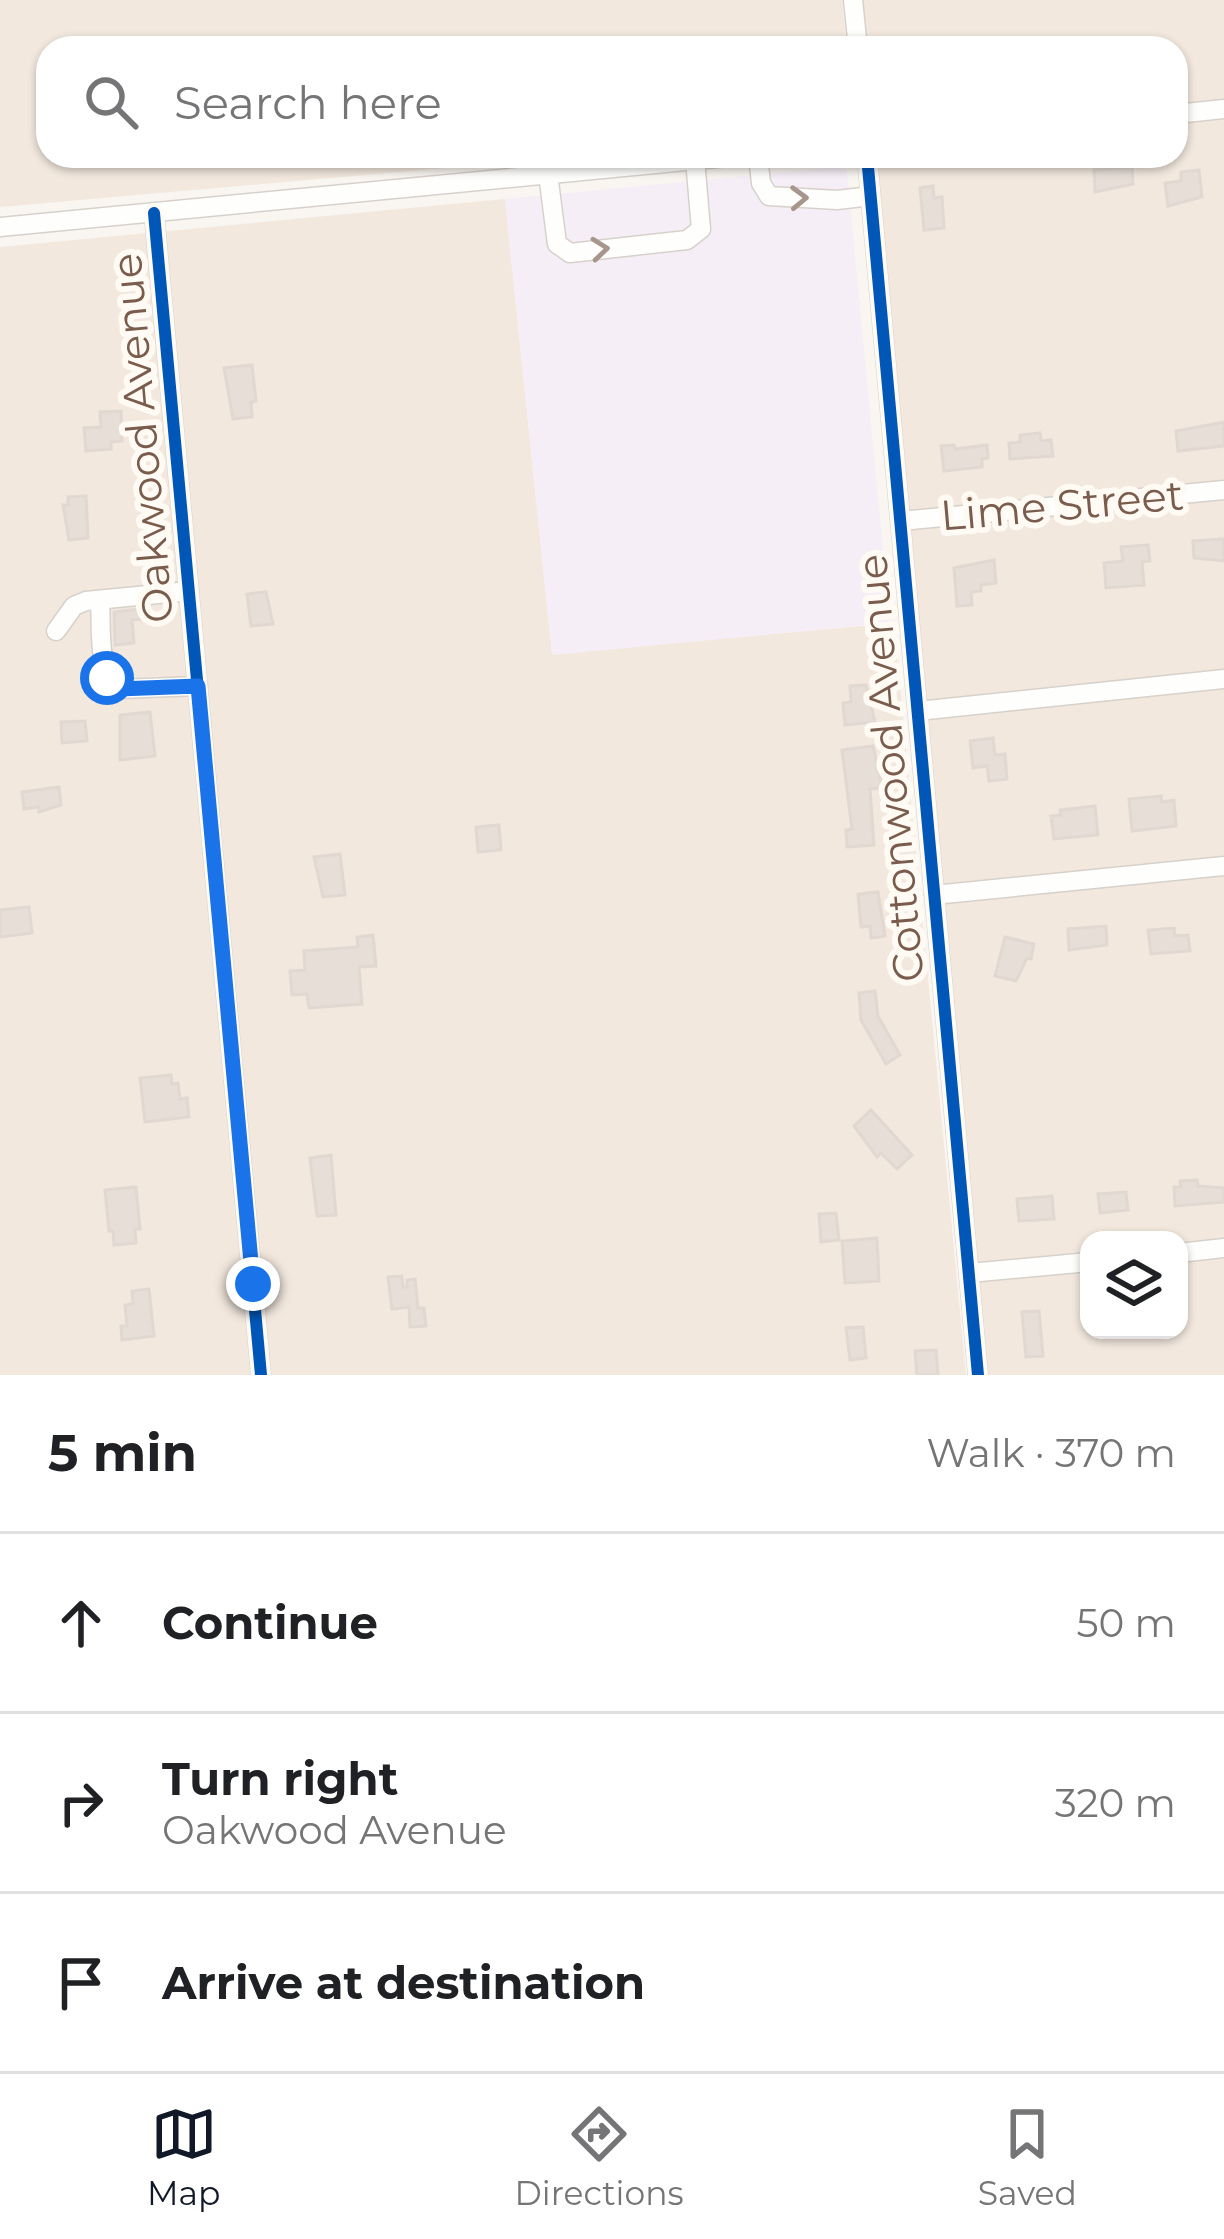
<!DOCTYPE html>
<meta charset="utf-8">
<style>
body{margin:0;font-family:Montserrat,sans-serif;background:#f2f2f2;color:#202124}
.controls{position:absolute;right:36px;bottom:36px;display:grid;overflow:hidden;border-radius:24px;box-shadow:0 3px 9px #0004}
.controls button{width:108px;height:108px;display:grid;place-items:center;padding:0;border:0;border-bottom:3px solid #e0e0e0;background:#fff;color:#202124;font:60px sans-serif}
.stop{position:absolute;width:36px;height:36px;margin:-27px;border:9px solid #1a73e8;border-radius:50%;background:#fff}
.stop.end{background:#1a73e8;border-color:#fff;box-shadow:0 3px 12px #0008}
.list{margin:0;padding:0;list-style:none}
h2{display:flex;justify-content:space-between;align-items:center;height:156px;margin:0;padding:0 48px;font-size:51px}
h2 small{font-size:39px;font-weight:400;color:#757577}
.list li{display:grid;grid-template-columns:78px 1fr auto;gap:36px;align-items:center;box-sizing:border-box;height:180px;padding:0 48px;border-top:3px solid #e0e0e0}
.list b{display:block;font-size:45px;white-space:nowrap}
.list p{margin:0;font-size:39px;white-space:nowrap;color:#757577}
.list em{font-size:39px;font-style:normal;color:#757577}
.icon{flex:none;width:66px;height:66px;fill:none;stroke:currentColor;stroke-width:2;stroke-linecap:round;stroke-linejoin:round}
.map{position:relative;flex:none;width:1224px;height:1375px;overflow:hidden}
.search{position:absolute;background:#fff;box-shadow:0 3px 9px #0004;left:36px;right:36px;top:36px;height:132px;display:flex;align-items:center;gap:30px;box-sizing:border-box;padding:0 42px;border-radius:36px;color:#757577;font-size:45px}
.sheet{height:696px;background:#fff}
nav{display:flex;justify-content:space-around;align-items:center;box-sizing:border-box;height:168px;border-top:3px solid #e0e0e0;background:#fff;font-size:33px;color:#757577}
nav a{display:grid;justify-items:center;gap:6px}
nav .on{color:#111827}
.map>svg:first-child{display:block}
.residential{fill:#f2e8de;fill-rule:evenodd}
.education{fill:#f6eef6}
.building{fill:#e6ded7;stroke:#e2d8d2;stroke-width:3}
.lines{fill:none;stroke-linecap:round;stroke-linejoin:round}
.minor-casing{stroke:#d7d1cb;stroke-width:21}
.minor{stroke:#fefefd;stroke-width:18}
.cycleway-casing{stroke:#fffaf3;stroke-width:20}
.cycleway{stroke:#0057b8;stroke-width:12}
.oneway{stroke:#a8958b}
.route{stroke:#1a73e8;stroke-width:15}
.labels{text-anchor:middle;dominant-baseline:central;stroke-width:12;stroke-linejoin:round;paint-order:stroke}
.street-label{font-size:42px;fill:#7a5c4d;stroke:#fffaf3}
</style>
<div class="map">
<svg width="1224" height="1375" viewBox="0 0 1224 1375">
<rect width="100%" height="100%" fill="#f9f5f0"/>
<g class="residential">
<path d="M0,0h842l5,48h-799v108h533l-581,51z"/>
<path d="M854,0h370v1375h-241l-114,-1219h307v-108h-318zM1089,1240h90v90h-90z"/>
<path d="M505,199l47,455 342,-31 72,752h-966v-1128z"/>
</g>
<path class="education" d="M838,167l9,4 43,452 -338,32 -47,-456z"/>
<g class="building">
<path d="M1132,167l1,17 -38,8 -1,-22z"/>
<path d="M1199,170l3,27 -34,9 -3,-23 16,-2v-9z"/>
<path d="M933,186l1,12 8,-1 2,31 -20,2 -4,-42z"/>
<path d="M252,365l4,36 -5,1 1,15 -19,2 -9,-51z"/>
<path d="M121,411l1,30 -11,1v7l-25,2 -2,-23 17,-1 -1,-15z"/>
<path d="M1224,422v24l-46,5 -2,-20z"/>
<path d="M1040,433l1,8 10,-1 2,16 -43,3 -1,-16 11,-1v-7z"/>
<path d="M954,445l1,4 32,-4 1,13 -6,1v8l-38,4 -3,-25z"/>
<path d="M86,496l2,42 -19,2 -6,-35h5v-8z"/>
<path d="M1224,539v22l-30,-3 -1,-17z"/>
<path d="M1148,545l2,16 -8,1 2,23 -38,3 -2,-25 19,-2 -2,-14z"/>
<path d="M994,560l2,23 -15,2v6l-10,1 1,13 -15,1 -3,-38z"/>
<path d="M266,592l7,32 -22,2 -4,-32z"/>
<path d="M141,609l1,10 -10,1 2,23 -19,2 -1,-33z"/>
<path d="M866,685l9,37 -30,3 -2,-22 8,-1 -1,-16z"/>
<path d="M150,712l5,44 -35,4v-45z"/>
<path d="M85,721l2,20 -25,2 -1,-21z"/>
<path d="M993,738l2,17 10,-1 2,25 -18,2 -2,-15 -14,2 -3,-27z"/>
<path d="M873,746l9,42 -12,1 4,56 -27,2 -1,-17 6,-1 -10,-79z"/>
<path d="M59,787l2,18 -22,7v-5l-15,2 -2,-17z"/>
<path d="M1161,796l1,6 12,-2 2,26 -44,5 -3,-32z"/>
<path d="M1095,806l3,29 -44,4 -3,-23 10,-1 -1,-5z"/>
<path d="M499,825l2,25 -23,2 -2,-25z"/>
<path d="M340,854l5,41 -22,2 -9,-40z"/>
<path d="M878,892l7,44 -14,2 -1,-12 -9,1 -3,-33z"/>
<path d="M29,907l3,26 -32,4v-27z"/>
<path d="M1106,926l1,19 -38,5 -1,-21z"/>
<path d="M1174,928l1,8 13,-1 2,16 -39,3 -3,-24z"/>
<path d="M373,935l3,31 -17,1 3,37 -53,4 -2,-14 -15,1 -2,-24 15,-1 -1,-19 54,-4 -1,-10z"/>
<path d="M1005,937l29,7 -3,15 -4,-1 -11,23 -21,-5z"/>
<path d="M875,991l3,25 22,39 -14,9 -25,-44 -2,-27z"/>
<path d="M171,1075l1,9 6,-1 2,16 7,-1 2,19 -44,5 -5,-44z"/>
<path d="M871,1110l41,45 -15,14 -16,-16 -4,4 -23,-31z"/>
<path d="M331,1155l5,60 -19,1 -7,-58z"/>
<path d="M1197,1180l1,6 26,2v14l-49,4 -1,-19h7l-1,-6z"/>
<path d="M136,1187l4,42h-5l1,14 -22,2 -1,-14h-4l-4,-41z"/>
<path d="M1126,1192l2,18 -28,3 -2,-19z"/>
<path d="M1052,1196l2,23 -35,2 -2,-22z"/>
<path d="M836,1213l3,27 -18,2 -2,-28z"/>
<path d="M877,1238l2,43 -34,2 -3,-42z"/>
<path d="M402,1276l1,11h4v-7l8,-1 3,29h6l2,18 -16,1 -1,-20 -17,2 -4,-32z"/>
<path d="M149,1289l5,47 -32,4 -1,-14h6l-2,-21 8,-1 -1,-13z"/>
<path d="M1039,1311l4,45 -17,1 -4,-45z"/>
<path d="M863,1327l3,31 -16,2 -4,-32z"/>
<path d="M936,1350l2,25h-21l-2,-24z"/>
</g>
<g class="lines">
<defs>
<g id="minor">
<path d="M853,0l5,48"/>
<path d="M1176,114l48,-5"/>
<path d="M758,156l3,27 8,13 68,4 34,-4"/>
<path d="M867,156l111,1219"/>
<path d="M548,174l9,70 13,9 117,-13 14,-11 -6,-69"/>
<path d="M154,213l107,1162"/>
<path d="M0,227l738,-71"/>
<path d="M901,521l323,-31"/>
<path d="M100,600c2,30 -4,67 19,89l79,-3"/>
<path d="M56,631l18,-25 12,-5 103,-10"/>
<path d="M918,711l306,-32"/>
<path d="M934,895l290,-29"/>
<path d="M1179,1253l45,-5"/>
<path d="M969,1273l120,-11"/>
</g>
</defs>
<use href="#minor" class="minor-casing"/>
<use href="#minor" class="minor"/>
<defs>
<g id="cycleway">
<path d="M867,156l111,1219"/>
<path d="M154,213l107,1162"/>
</g>
</defs>
<use href="#cycleway" class="cycleway-casing"/>
<use href="#cycleway" class="cycleway"/>
</g>
<defs><path id="oneway-chevron" d="M-2-3.5L2.5 0L-2 3.5" fill="none" stroke-width="1.6" stroke-linecap="round" stroke-linejoin="round" transform="scale(3)"/></defs>
<g class="oneway">
<use href="#oneway-chevron" transform="translate(799 198) rotate(-2)"/>
<use href="#oneway-chevron" transform="translate(600 249) rotate(-6)"/>
</g>
<g class="lines">
<path class="route" d="M107,678l11,11 80,-3 55,598"/>
</g>
<g class="labels">
<g class="street-label">
<text transform="translate(142 438) rotate(-95)">Oakwood Avenue</text>
<text transform="translate(1062 505) rotate(-5)">Lime Street</text>
<text transform="translate(890 768) rotate(-95)">Cottonwood Avenue</text>
</g>
</g>
</svg>
<div class="controls">
<button><svg class="icon" aria-label="layers" viewBox="0 0 24 24"><path d="M12 4l9 5-9 5-9-5zM3 14l9 5 9-5"/></svg></button>
</div>
<div class="stop" style="left:107px;top:678px"></div>
<div class="stop end" style="left:253px;top:1284px"></div>
<div class="search"><svg class="icon" aria-label="search" viewBox="0 0 24 24"><circle cx="10" cy="10" r="6"/><path d="M15 15l6 6"/></svg>Search here</div>
</div>
<section class="sheet">
<h2>5 min<small>Walk · 370 m</small></h2>
<ul class="list">
<li><svg class="icon" aria-label="ahead" viewBox="0 0 24 24"><path d="M12 20V5M6 11l6-6 6 6"/></svg><div><b>Continue</b></div><em>50 m</em></li>
<li><svg class="icon" aria-label="right" viewBox="0 0 24 24"><path d="M7 20v-9h11M14 6l5 5-5 5"/></svg><div><b>Turn right</b><p>Oakwood Avenue</p></div><em>320 m</em></li>
<li><svg class="icon" aria-label="arrive" viewBox="0 0 24 24"><path d="M6 21V4h12l-3 4 3 4H6"/></svg><div><b>Arrive at destination</b></div></li>
</ul>
</section>
<nav>
<a class="on"><svg class="icon" aria-label="map" viewBox="0 0 24 24"><path d="M3 6l6-2 6 2 6-2v14l-6 2-6-2-6 2zM9 4v14M15 6v14"/></svg>Map</a>
<a><svg class="icon" aria-label="directions" viewBox="0 0 24 24"><path d="M12 3l9 9-9 9-9-9zM9 14v-3h6M13 9l2 2-2 2"/></svg>Directions</a>
<a><svg class="icon" aria-label="saved" viewBox="0 0 24 24"><path d="M7 4h10v16l-5-4-5 4z"/></svg>Saved</a>
</nav>
